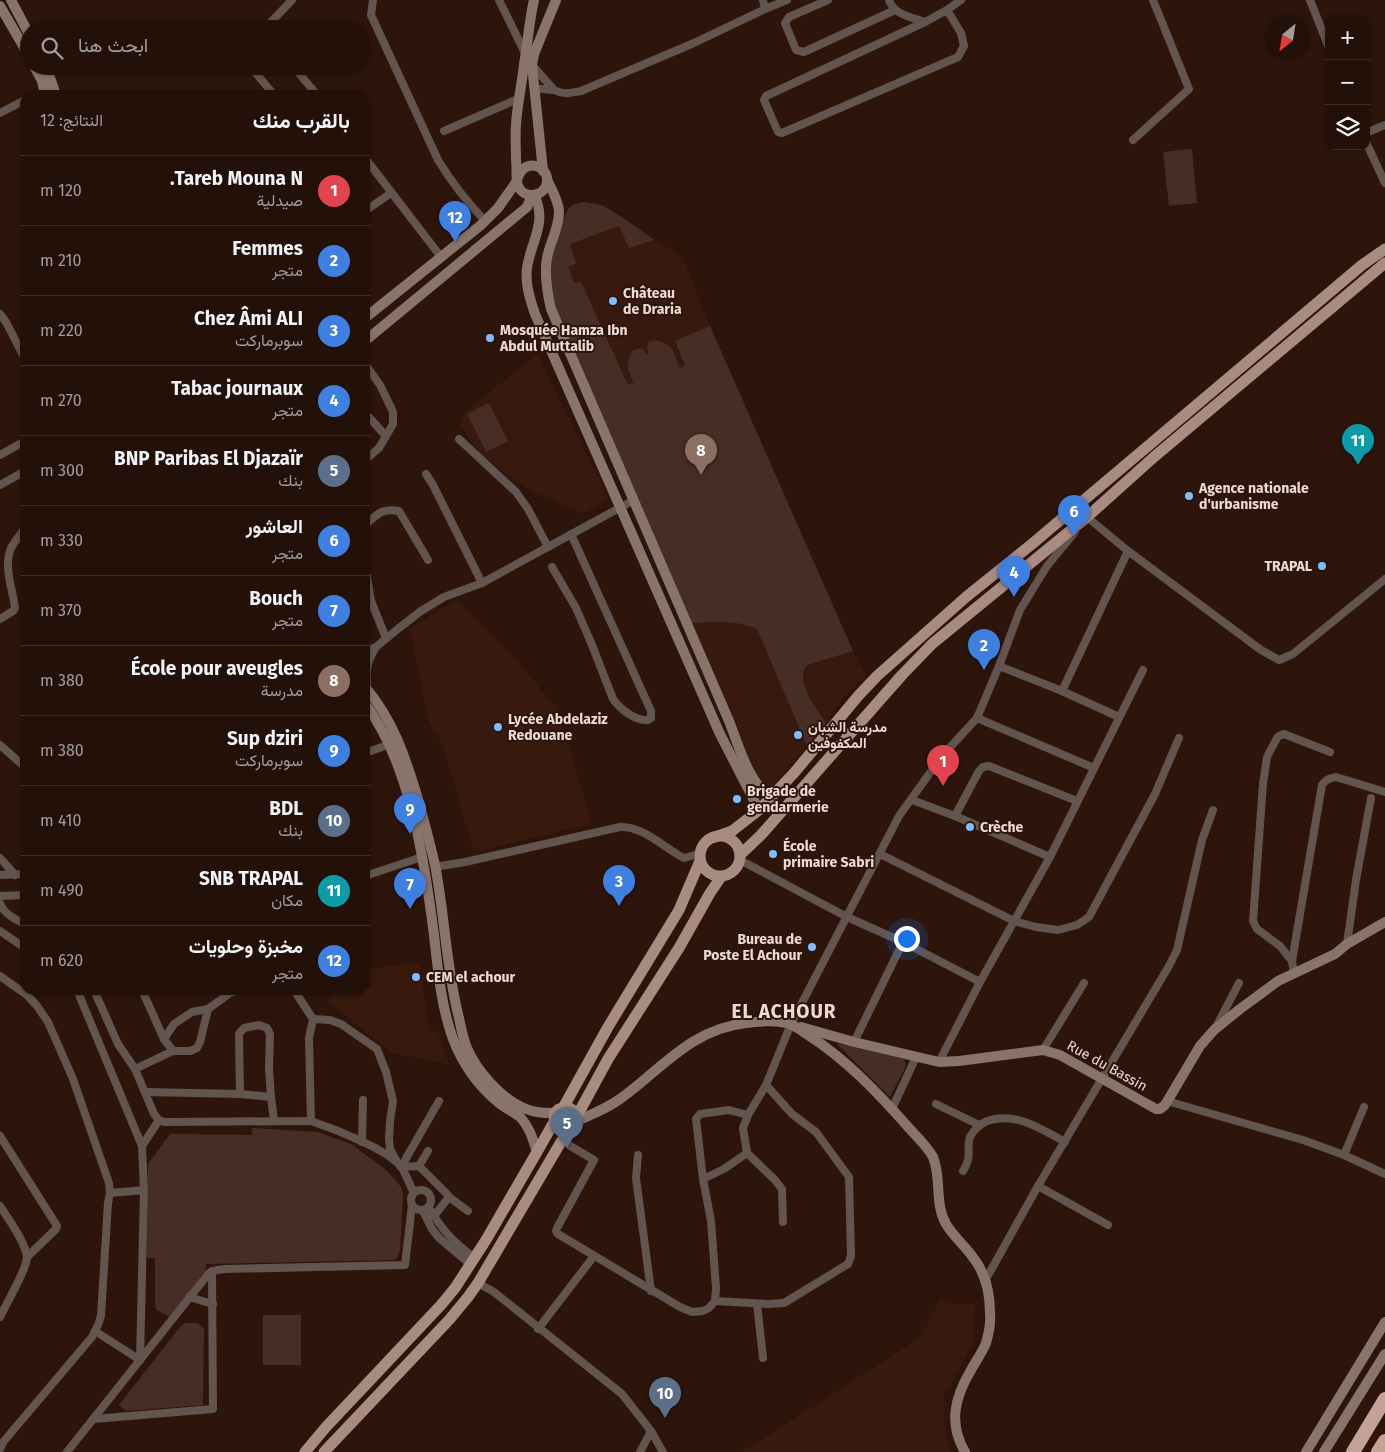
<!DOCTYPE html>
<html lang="ar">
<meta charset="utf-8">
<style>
body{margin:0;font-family:"Fira Sans",Vazirmatn,sans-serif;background:#2a1912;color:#f1f3f6;direction:rtl}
.controls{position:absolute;right:15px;top:15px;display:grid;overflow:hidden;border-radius:10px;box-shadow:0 1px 4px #0004}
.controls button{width:45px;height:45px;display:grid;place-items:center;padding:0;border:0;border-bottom:1px solid #3f302a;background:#221009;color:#f1f3f6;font:25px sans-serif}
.compass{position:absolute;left:1265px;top:15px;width:45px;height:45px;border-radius:50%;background:#221009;box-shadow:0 1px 4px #0004;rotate:210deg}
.you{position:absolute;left:906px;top:938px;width:18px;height:18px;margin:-12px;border:4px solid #fff;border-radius:50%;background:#1a73e8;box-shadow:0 0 0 8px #1a73e833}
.badge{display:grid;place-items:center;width:32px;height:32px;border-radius:50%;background:#d93025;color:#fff;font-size:16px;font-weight:700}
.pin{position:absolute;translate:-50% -41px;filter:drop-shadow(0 1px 2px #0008)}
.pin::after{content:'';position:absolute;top:26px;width:18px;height:15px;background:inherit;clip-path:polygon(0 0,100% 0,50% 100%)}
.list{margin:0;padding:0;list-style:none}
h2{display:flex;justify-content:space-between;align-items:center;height:65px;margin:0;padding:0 20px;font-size:21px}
h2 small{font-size:16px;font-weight:400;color:#a29d9c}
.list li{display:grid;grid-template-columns:32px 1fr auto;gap:15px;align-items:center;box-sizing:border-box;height:70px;padding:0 20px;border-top:1px solid #3f302a}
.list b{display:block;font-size:19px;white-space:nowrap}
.list p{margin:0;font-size:16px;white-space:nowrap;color:#a29d9c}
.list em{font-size:16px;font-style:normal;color:#a29d9c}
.icon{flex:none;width:28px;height:28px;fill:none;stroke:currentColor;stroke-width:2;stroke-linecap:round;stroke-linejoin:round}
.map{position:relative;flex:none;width:1385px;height:1452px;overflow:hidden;direction:ltr}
.search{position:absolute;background:#221009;box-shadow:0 1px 4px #0004;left:20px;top:20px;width:350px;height:55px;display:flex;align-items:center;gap:12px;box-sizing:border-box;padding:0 18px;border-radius:28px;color:#a29d9c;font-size:19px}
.panel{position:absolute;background:#221009;box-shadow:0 1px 4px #0004;left:20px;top:90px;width:350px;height:905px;border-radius:15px;direction:rtl}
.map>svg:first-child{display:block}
.built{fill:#38190e}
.green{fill:#462e26}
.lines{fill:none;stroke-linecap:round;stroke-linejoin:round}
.street{stroke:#62544f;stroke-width:8}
.secondary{stroke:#89746c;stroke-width:10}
.primary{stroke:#a88c82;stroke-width:11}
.highway{stroke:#c4a296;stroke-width:14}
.poi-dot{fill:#81bdfa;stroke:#2d150c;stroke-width:2}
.labels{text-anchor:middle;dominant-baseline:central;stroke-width:4;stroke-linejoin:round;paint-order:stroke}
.poi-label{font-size:14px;font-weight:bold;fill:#ecdbd4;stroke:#2d150c;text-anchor:start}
.street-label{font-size:14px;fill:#ecdbd4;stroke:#2d150c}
.district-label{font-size:19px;font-weight:bold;letter-spacing:1px;fill:#ecdbd4;stroke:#2d150c}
</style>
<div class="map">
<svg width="1385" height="1452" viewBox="0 0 1385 1452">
<rect width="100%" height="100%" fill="#2d150c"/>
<g class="built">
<path d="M584,202l18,3 23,14 29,21 19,10 10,8 27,68 143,325 13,24 -24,24 -16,24 -51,62 -5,3 -7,-2 -4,-4 -203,-468 12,-105 6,-5z"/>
<path d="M537,354l72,145 -26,15 -52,-23 -51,-37 -20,-29 4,-12z"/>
<path d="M456,600l61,60 41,50 34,114 -118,28 -32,-109 -13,-21 -19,-93z"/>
<path d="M419,962l10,68 9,2 11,32 -57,-11 -62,-50 -2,-13h37v-20z"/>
<path d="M940,1299l12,5h23l-1,38 -31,55 3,41 5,14h-209l179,-115z"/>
</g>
<g class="green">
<path d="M1192,149l5,54 -28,3 -6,-54z"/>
<path d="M584,202l18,3 23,14 29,21 -25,8 -10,-22 -49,18 6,19 -8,4 6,16 7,-1 47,103 6,-3c-7,-12 -9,-19 -1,-32l9,-2 5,6 2,-1 -2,-5 1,-6c7,-4 18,0 23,6 4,5 6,14 9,20l5,-3 -10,-24 35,-15 143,325 -46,14c-13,18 10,43 19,58l-19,23 -50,-117c-20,-10 -46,-6 -68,-6l-133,-309 -6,-25 1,-40 17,-40 6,-5z"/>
<path d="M489,403l19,38 -22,11 -19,-38z"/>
<path d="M836,1043l68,16 2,7 -16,31z"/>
<path d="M252,1128l65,4 34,12 35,26 12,13 4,6 1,6 -3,56 -3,7 -3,2 -188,4 -1,7 -35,46 -13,-7 -2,-3v-49h-8l1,-94 22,-30 82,1z"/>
<rect x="263" y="1315" width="38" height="50"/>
<path d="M185,1323h13l6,6 -1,76 -77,6 -7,-6 61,-78z"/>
</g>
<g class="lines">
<g class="street">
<path d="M373,0l-2,15 67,145c14,23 29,42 47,61"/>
<path d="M499,0l27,55"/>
<path d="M828,0l-39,17 -4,6 11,27 8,2 91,-42"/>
<path d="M889,0c5,15 22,17 36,22"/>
<path d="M1310,0l19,48"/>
<path d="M765,9l22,-9"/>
<path d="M947,10l14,23 3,13 -6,11 -176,76 -4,-1 -14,-32 2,-4 159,-74 22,-12 14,-10"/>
<path d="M272,29l-2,-6 22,-23"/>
<path d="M532,65l22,25 -12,-1h-8"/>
<path d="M250,66l24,29"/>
<path d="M293,66l24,29"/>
<path d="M554,90c10,5 17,3 27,1l113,-48 71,-34 -2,-9"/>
<path d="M0,113l25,-13"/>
<path d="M444,131l76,-33"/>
<path d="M1366,133l19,-8"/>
<path d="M1133,140l56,-51 -36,-89"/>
<path d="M1366,142l19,41"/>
<path d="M365,158l76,99"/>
<path d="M365,211l26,-18"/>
<path d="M0,314l6,8 19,37"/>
<path d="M365,364l15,21 13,27v12l-14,24 -14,12"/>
<path d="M365,413l21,23"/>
<path d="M459,439l57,53 12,17 20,38"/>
<path d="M0,455l25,-14"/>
<path d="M426,474l7,11 49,98"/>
<path d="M0,485l25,-14"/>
<path d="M1086,519l1,-2 41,34 133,99 18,10 14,-6 92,-75"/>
<path d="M365,525c13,-11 16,-17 34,-14l29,49"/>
<path d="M365,566l6,35 15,37"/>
<path d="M552,567l24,41 16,37 21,54c7,10 22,22 35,21l3,-2v-7l-80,-177"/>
<path d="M0,619l13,-8 2,-3c-2,-18 -12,-41 -4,-60 4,-7 9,-13 14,-20"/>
<path d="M376,647l23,-19 22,-17 23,-14 38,-14 152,-83"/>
<path d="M365,652l11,-5c-10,16 -10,24 -9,43"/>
<path d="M999,666l63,25 57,26"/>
<path d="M1062,691l66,-140"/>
<path d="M977,718l117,50"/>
<path d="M0,745l25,22"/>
<path d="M365,753l23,-8"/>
<path d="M912,800l43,16 95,41"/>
<path d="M955,816l24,-45 4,-4 6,-1 88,35"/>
<path d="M880,854l134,67 22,6 22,3 19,-5 12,-8 66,-123 24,-56"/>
<path d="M0,858l15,17"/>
<path d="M740,860l107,57 56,25 77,40"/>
<path d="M435,867l30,-5 155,-35c24,-1 44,21 64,31l15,-4"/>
<path d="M0,875l25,-1"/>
<path d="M365,876l57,-19"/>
<path d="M0,896l25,-1"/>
<path d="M0,903c3,10 14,16 23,20l2,-1"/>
<path d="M0,931l25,17"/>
<path d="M1347,944l9,-64 15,-82"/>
<path d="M1292,961l-12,-15 -23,-17 -4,-8 10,-137 4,-27 10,-19 2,-2 5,-2 46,18"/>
<path d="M1294,973l-2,-12 30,-176c4,-5 7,-7 14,-8l49,15"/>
<path d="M0,976l27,19 10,11 11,16 25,57 36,104 1,10 -2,10 -7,113 -3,9 -6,12 -88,104 -4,8"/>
<path d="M77,990l65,156 2,44 -4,170"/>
<path d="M94,990l24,54 17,25 19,45 5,6 5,2 147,-1c21,7 79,29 91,47 4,7 8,17 12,25"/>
<path d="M142,990l22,49 9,12"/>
<path d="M294,990l19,29 -4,19 2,83"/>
<path d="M313,1019l17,1 11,4 36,25 9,23 7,29 -3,20 -1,18 1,10 7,13"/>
<path d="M1216,1027l23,-44"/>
<path d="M164,1039l10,-15 18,-12 16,-3 22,-16 10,-3"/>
<path d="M854,1042l49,-100"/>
<path d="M1043,1050l41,-67"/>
<path d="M939,1062l41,-80 70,-125 93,-187"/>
<path d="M135,1069l38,-18h17l7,-3 3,-6 8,-33"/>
<path d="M145,1092l95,2 31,3 3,24"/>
<path d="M240,1094l-1,-60 5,-6 15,-3 8,3 3,6 -1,34 2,29"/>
<path d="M1167,1101l136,39 41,15 41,19"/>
<path d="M936,1104l43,21"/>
<path d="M892,1109l24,-52"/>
<path d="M0,1136l57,90 -1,3 -29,28"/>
<path d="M562,1141l32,19 -37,68 -1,3 2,3 122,73 12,5 11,-1 6,-3 6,-7 1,-13 -5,-67 -8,-42 -7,-60 4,-5 29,-4 19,5"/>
<path d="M362,1142l1,-42"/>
<path d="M142,1146l17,-26"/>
<path d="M638,1155l-2,23 15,113"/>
<path d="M1344,1155l20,-48"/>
<path d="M419,1166l9,-15"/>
<path d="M401,1167l18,-1 28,28 2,3 -15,19"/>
<path d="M401,1167l38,-66"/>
<path d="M963,1171c2,-3 4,-7 5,-11 2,-8 -1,-16 2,-23 4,-8 10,-13 17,-16 28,-10 54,8 78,21"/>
<path d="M703,1179l21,-10 23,-16"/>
<path d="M1038,1186l70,39"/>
<circle cx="421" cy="1200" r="10"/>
<path d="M110,1193l34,-3"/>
<path d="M449,1197l19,14"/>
<path d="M0,1206c8,12 26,37 27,51 0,12 -21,47 -27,60"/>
<path d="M429,1208c14,23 24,34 46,50"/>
<path d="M423,1211l9,18 7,9 32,27"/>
<path d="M783,1222l-1,-33 -7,-9 -28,-27 -4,-25 5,-13 18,-30 25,-61 108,-208 43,-60 35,-38 22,-52 21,-56 27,-44 28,-34"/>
<path d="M986,1279l52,-93 131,-220 8,-16 25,-110 11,-30"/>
<path d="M478,1283l16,9 128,102 29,37 12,21"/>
<path d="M189,1297l24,7"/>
<path d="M715,1301l53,3 16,-1 64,-39 3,-8 -2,-79 -33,-45 -24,-18 -26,-29"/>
<path d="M757,1304l6,54"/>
<path d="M538,1329l56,-73"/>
<path d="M95,1331l45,29"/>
<path d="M94,1419l119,-10 -1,-138"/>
<path d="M67,1452l142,-179 8,-3 9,-1 179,-4 7,-60"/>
<path d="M640,1452l11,-21"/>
</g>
<g class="secondary">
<path d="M11,0l18,34"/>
<path d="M0,6l29,50"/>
<path d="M34,66l8,15 3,14"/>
<path d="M46,66l10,29"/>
<path d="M543,171l-11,-106 2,-11 22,-54"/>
<path d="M547,179c4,10 12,22 12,33 0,16 -9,30 -12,46 -3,17 0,34 4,51l178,412c10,25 19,61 42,77"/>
<path d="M517,181c5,-25 33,-16 30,2 -4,16 -27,16 -30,-1 -1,-7 0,-15 -1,-22 0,-12 -1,-24 0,-35 1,-20 6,-41 8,-61 4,-21 5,-43 10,-64"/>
<path d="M534,195c14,27 -3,46 -7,73 -2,16 3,31 8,46l185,420 39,76"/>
<path d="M365,318l116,-93 17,-17 19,-27"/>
<path d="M365,341l162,-134 5,-12"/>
<path d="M365,687c28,32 41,72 53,112 6,22 12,44 17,66 10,51 11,103 24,153 2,10 4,21 8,30 9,22 35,52 59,61 9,4 19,4 29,4"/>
<path d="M365,704c45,58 60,160 69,231 4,35 7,71 19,104 10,26 25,47 46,64 7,6 16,9 22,15 9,10 12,22 16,34"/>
<path d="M801,1027l53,15 85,20 20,-1 84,-11 17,5 96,54h4l5,-4 35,-59 14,-16 26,-21 38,-28 57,-27 12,-10 38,-22"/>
<path d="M577,1121c16,-7 33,-14 47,-25 40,-30 69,-67 122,-73 12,-2 35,-3 46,2 5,2 11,7 16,10 38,24 71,59 101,93 8,9 18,18 24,29 9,22 1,46 13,67 7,12 18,21 26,32 14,17 18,36 18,57 1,10 -1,20 -4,30 -4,10 -10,18 -15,27 -16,27 -23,53 -6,82"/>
<path d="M1306,1452l79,-130"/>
<path d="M1324,1452l61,-98"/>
</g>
<g class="primary">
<circle cx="720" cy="856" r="20"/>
<path d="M715,837l17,-6 27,-21 35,-37 65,-78 18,-19 89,-79 66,-53 330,-279 23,-16"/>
<path d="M740,855l21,-20 141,-160 30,-31 155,-127 67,-60 231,-194"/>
<path d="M563,1108l45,-81 71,-117 21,-49"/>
<path d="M577,1116l31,-57 71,-111 31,-55 11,-16"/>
<path d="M305,1452l21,-25 115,-122 14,-17 31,-48 51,-88 17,-30 1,-9 4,-4 8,-2c9,3 11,9 8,18l-7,5 -9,-1 -5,-7"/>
<path d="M324,1452l125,-132 19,-23 10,-14 90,-153"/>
</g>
<g class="highway">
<path d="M1353,1452l32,-53"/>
<path d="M1378,1452l7,-11"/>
</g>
</g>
<g class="poi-dot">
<circle cx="613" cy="301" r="5"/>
<circle cx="490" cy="338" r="5"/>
<circle cx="1189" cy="496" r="5"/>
<circle cx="1322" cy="566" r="5"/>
<circle cx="498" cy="727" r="5"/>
<circle cx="798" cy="735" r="5"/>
<circle cx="737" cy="799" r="5"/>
<circle cx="970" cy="827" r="5"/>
<circle cx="773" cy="854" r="5"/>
<circle cx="812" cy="947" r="5"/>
<circle cx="416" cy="977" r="5"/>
</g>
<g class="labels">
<g class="poi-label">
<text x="623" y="293">Château<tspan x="623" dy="16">de Draria</tspan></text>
<text x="500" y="330">Mosquée Hamza Ibn<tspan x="500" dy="16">Abdul Muttalib</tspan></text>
<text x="1199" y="488">Agence nationale<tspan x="1199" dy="16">d'urbanisme</tspan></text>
<text x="1312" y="566" text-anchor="end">TRAPAL</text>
<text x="508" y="719">Lycée Abdelaziz<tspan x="508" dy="16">Redouane</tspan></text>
<text x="808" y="727">مدرسة الشبان<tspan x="808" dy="16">المكفوفين</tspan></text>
<text x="747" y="791">Brigade de<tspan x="747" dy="16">gendarmerie</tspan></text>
<text x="980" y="827">Crèche</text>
<text x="783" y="846">École<tspan x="783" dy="16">primaire Sabri</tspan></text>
<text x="802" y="939" text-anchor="end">Bureau de<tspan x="802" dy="16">Poste El Achour</tspan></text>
<text x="426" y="977">CEM el achour</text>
</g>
<g class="street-label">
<text transform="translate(1107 1066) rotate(29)">Rue du Bassin</text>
</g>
<g class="district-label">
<text x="784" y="1011">EL ACHOUR</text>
</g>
</g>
</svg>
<div class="controls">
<button>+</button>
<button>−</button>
<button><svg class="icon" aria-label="layers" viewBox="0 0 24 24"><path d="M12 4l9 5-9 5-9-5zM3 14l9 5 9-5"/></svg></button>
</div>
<svg class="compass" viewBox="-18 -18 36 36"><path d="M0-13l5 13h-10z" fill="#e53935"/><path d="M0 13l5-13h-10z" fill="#a29d9c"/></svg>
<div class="you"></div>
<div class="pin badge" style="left:943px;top:786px;background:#e0444e">1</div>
<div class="pin badge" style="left:984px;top:670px;background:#3f7fe0">2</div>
<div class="pin badge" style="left:619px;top:906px;background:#3f7fe0">3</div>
<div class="pin badge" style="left:1014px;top:597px;background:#3f7fe0">4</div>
<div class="pin badge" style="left:567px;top:1148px;background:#5c6f8a">5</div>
<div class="pin badge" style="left:1074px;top:536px;background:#3f7fe0">6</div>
<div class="pin badge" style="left:410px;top:909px;background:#3f7fe0">7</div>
<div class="pin badge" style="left:701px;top:475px;background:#8d6e63">8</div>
<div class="pin badge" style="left:410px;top:834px;background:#3f7fe0">9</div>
<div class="pin badge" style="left:665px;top:1418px;background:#5c6f8a">10</div>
<div class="pin badge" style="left:1358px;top:465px;background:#0f9aa8">11</div>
<div class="pin badge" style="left:455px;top:242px;background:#3f7fe0">12</div>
<div class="search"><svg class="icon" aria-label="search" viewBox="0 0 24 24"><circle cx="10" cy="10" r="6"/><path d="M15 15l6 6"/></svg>ابحث هنا</div>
<section class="panel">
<h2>بالقرب منك<small>النتائج: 12</small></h2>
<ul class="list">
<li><span class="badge" style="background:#e0444e">1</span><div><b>Tareb Mouna N.</b><p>صيدلية</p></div><em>120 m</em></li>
<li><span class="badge" style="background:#3f7fe0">2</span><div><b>Femmes</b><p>متجر</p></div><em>210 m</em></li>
<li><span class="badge" style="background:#3f7fe0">3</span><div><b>Chez Âmi ALI</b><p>سوبرماركت</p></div><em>220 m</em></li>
<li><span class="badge" style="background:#3f7fe0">4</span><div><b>Tabac journaux</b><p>متجر</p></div><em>270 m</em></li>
<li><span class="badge" style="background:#5c6f8a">5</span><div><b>BNP Paribas El Djazaïr</b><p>بنك</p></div><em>300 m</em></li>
<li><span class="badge" style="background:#3f7fe0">6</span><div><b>العاشور</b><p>متجر</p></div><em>330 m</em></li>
<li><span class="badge" style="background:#3f7fe0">7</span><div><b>Bouch</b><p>متجر</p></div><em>370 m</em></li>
<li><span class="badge" style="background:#8d6e63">8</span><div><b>École pour aveugles</b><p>مدرسة</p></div><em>380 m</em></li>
<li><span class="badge" style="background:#3f7fe0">9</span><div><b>Sup dziri</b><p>سوبرماركت</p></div><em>380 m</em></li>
<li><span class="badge" style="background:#5c6f8a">10</span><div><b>BDL</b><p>بنك</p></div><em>410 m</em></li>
<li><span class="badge" style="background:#0f9aa8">11</span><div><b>SNB TRAPAL</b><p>مكان</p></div><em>490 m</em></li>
<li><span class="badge" style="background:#3f7fe0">12</span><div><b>مخبزة وحلويات</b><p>متجر</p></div><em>620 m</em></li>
</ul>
</section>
</div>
